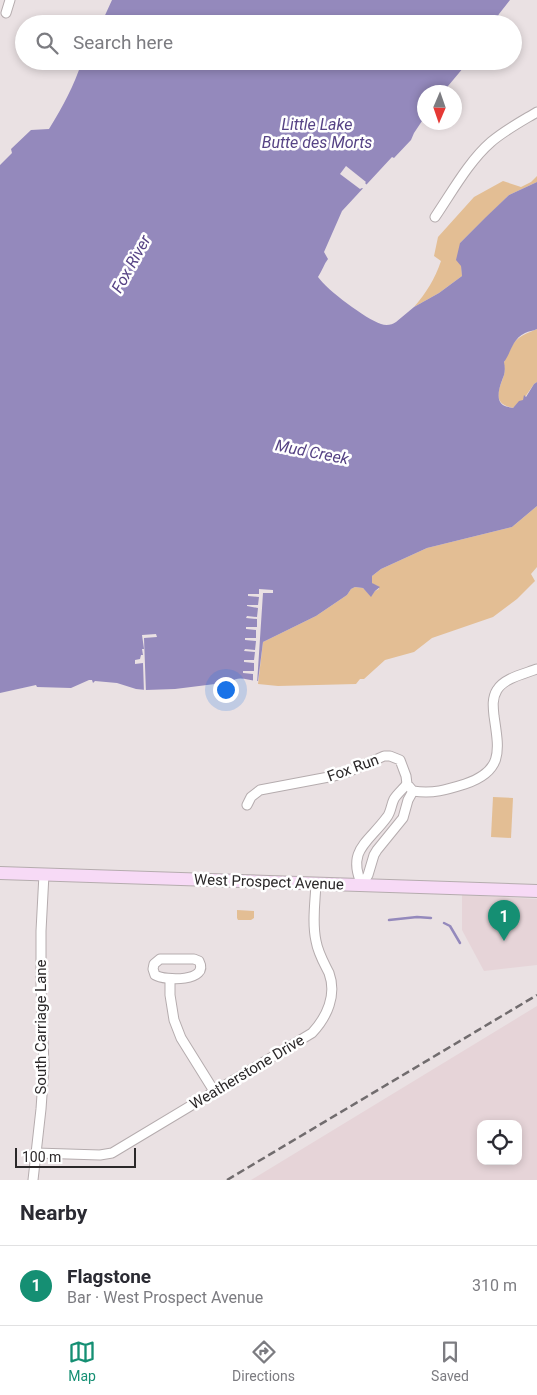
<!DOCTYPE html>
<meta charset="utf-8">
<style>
body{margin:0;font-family:Roboto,sans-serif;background:#f2f2f3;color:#2b2b33}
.controls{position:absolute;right:15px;bottom:15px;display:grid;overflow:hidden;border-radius:10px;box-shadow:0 2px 8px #0003}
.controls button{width:45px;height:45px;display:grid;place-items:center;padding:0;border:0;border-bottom:1px solid #e1e1e2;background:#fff;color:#2b2b33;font:25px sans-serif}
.compass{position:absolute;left:417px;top:85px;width:45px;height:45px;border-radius:50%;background:#fff;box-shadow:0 2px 8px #0003;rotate:182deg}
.scale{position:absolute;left:15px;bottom:12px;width:121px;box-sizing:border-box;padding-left:5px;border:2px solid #2b2829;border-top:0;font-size:14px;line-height:18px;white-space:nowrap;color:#2b2829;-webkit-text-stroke:4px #fff;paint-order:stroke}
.you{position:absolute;left:225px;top:689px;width:18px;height:18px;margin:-12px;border:4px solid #fff;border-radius:50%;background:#1a73e8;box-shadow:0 0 0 8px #1a73e833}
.badge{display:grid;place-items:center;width:32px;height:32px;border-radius:50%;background:#158f73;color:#fff;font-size:16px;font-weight:700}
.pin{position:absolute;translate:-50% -41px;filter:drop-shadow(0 1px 2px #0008)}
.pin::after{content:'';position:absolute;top:26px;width:18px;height:15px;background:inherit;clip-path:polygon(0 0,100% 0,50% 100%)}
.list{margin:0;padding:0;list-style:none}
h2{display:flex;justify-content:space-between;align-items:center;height:65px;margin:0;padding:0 20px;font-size:21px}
h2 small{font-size:16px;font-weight:400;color:#7c7c81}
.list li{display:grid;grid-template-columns:32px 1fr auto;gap:15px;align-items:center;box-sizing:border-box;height:80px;padding:0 20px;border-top:1px solid #e1e1e2}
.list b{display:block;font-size:19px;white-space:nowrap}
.list p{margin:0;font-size:16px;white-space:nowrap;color:#7c7c81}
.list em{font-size:16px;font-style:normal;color:#7c7c81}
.icon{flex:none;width:28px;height:28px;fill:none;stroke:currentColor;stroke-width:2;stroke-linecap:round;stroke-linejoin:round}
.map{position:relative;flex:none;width:537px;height:1180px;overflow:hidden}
.search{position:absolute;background:#fff;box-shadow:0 2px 8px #0003;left:15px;right:15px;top:15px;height:55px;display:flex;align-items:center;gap:12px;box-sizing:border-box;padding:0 18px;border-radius:28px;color:#7c7c81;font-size:19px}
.sheet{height:145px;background:#fff}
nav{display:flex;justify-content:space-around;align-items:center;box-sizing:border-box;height:70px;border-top:1px solid #e1e1e2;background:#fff;font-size:14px;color:#7c7c81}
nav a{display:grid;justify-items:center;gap:2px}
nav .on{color:#158f73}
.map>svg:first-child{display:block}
.built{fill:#e6d4d8;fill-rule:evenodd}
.green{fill:#e3be94}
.water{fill:#9489bc}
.pier{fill:#eae1e3}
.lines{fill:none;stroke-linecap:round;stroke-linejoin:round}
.stream{stroke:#9489bc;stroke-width:2.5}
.minor-casing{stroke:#b5acae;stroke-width:11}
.secondary-casing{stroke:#b5acae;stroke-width:14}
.minor{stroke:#fff;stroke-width:9}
.secondary{stroke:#f7daf6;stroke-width:12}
.rail{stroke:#716c6e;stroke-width:2.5;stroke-dasharray:8 4;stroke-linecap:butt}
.labels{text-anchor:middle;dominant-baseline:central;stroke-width:5;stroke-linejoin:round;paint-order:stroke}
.street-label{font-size:15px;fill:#2b2829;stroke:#fff}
.water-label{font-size:16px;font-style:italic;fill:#564385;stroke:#fff}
</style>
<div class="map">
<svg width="537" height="1180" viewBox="0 0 537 1180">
<rect width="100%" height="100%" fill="#eae1e3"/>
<g class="built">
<path d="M462,895l75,4v66l-53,6 -22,-41z"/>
<path d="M537,1006v174h-286zM481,1124h37v37h-37z"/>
</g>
<g class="green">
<path d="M537,176v6l-28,13 -49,48 2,33 -23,17 -25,14c12,-14 21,-28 27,-46l-7,-5 4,-19 36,-40 29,-16 18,6 10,-5z"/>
<path d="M537,329v53l-3,2 -9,13 -1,-1v4c-4,3 -7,4 -11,8 -22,-5 -14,-18 -9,-33 1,-4 0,-8 0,-12 0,-2 7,-15 8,-17 5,-10 16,-13 25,-17z"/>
<path d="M537,506v61l-6,7 4,7 -18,18 -24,18 -61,21 -18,14 -29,8 -21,19h-4l-4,5 -78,2 -20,-2 5,-42 53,-26 31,-21 4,-6 4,-2 8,1 8,8 4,-5 4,-2 -1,-3 -5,-1 -1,-2v-7l9,-7 46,-21 85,-21z"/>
<path d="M493,797l20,1 -2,40 -20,-1z"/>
<path d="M237,910l17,1v7l-3,2h-13l-1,-2z"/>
</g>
<g class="water">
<path d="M112,0h398l-11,14 -5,10h-393z"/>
<path d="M82,61h387l-26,31h-19v26l-10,15 -3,7 -17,18 -2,-1 -50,54 -18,41 4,7c-4,5 -6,12 -10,18 9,13 48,42 63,47 5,2 11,1 15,-2l18,-15 25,-14 23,-17 -1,-10 -5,-6 4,-17 26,-26 23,-22 28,-13v147c-4,2 -8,2 -12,4 -13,6 -14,20 -21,29 1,5 1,9 0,13 -3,8 -11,26 1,31 2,1 5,1 8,2l6,-7 4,-1 1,-5 2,2 8,-13 3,-2v124l-25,21 -85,21 -46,21 -9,7v7l8,4 -5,4 -4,6 -8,-9 -8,-1 -4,2 -4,6 -31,21 -53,26 -5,39c-10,0 -19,-6 -27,1l-56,7 -29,1 -10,-1 -19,-6 -22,-2 -2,2 -1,-3h-3l-18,8 -34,-1 -1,-2 -36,8v-528l12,-12 -1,-4 20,-19 18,-1c14,-23 25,-43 33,-68z"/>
</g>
<g class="pier">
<path d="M346,166l20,16 -1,1 2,2 -3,4 -2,-1 -2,1 -20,-15z"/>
<path d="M259,589l14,1v3h-10l-6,91h-2l-2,-3v-7l-10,-1v-2h11v-8l-10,-1v-2h10l1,-8 -11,-1 1,-2 10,1 1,-9 -11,-1v-2h11v-8l-10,-1v-2h11v-8l-11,-1 1,-2 10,1 1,-9 -11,-2v-1h11l1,-8 -11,-1v-2h11z"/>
<path d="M156,634l1,3 -13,1 2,55h-2l-1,-30 -8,1v-4l5,-1 1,-4h2l-1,-6h2l-2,-14z"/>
</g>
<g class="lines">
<g class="stream">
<path d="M389,920l28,-3 14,1"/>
<path d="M444,923l6,3 10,17"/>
</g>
<defs>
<g id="minor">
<path d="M6,13l4,-13"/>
<path d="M435,217c17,-25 34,-56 56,-75 14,-12 31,-21 46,-30"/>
<path d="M247,805l4,-8 9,-7 74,-14 14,-4 36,-16h6l10,4 6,16 1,8 6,7c20,3 33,-1 52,-7 39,-13 34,-34 29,-68 -1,-9 -2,-18 3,-26 7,-12 27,-16 40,-21"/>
<path d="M362,885c-16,-35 7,-43 25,-68 4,-5 4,-12 7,-18 3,-5 9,-10 13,-15"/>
<path d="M362,885l6,-10 6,-20 3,-5 26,-32 5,-18 5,-9"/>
<path d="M160,959h34l5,2c11,21 -34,20 -44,14l-2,-6 1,-5z"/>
<path d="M170,979v16l4,25 7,18 33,53"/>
<path d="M36,1153l64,2 12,-2 200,-120c15,-16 25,-38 17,-60 -5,-10 -11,-20 -13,-32 -4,-18 -1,-38 0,-57"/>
<path d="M33,1180l8,-71 3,-43 -3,-79v-56l3,-57"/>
</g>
<path id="secondary" d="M0,873l537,18"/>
</defs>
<use href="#minor" class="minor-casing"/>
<use href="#secondary" class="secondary-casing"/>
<use href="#minor" class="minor"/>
<use href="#secondary" class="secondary"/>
<path class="rail" d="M227,1180l310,-185"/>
</g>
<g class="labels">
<g class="street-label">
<text transform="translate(353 768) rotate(-20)">Fox Run</text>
<text transform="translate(269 882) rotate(2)">West Prospect Avenue</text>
<text transform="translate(41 1027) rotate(-90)">South Carriage Lane</text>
<text transform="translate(247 1072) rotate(-31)">Weatherstone Drive</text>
</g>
<g class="water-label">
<text x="317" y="124">Little Lake<tspan x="317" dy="18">Butte des Morts</tspan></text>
<text transform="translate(131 264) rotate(-61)">Fox River</text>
<text transform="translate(312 452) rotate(11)">Mud Creek</text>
</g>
</g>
</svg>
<div class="controls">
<button><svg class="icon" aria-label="locate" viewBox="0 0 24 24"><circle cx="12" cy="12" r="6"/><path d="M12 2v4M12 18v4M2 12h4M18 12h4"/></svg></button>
</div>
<svg class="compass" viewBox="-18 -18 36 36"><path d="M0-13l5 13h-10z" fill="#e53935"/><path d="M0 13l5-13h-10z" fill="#7c7c81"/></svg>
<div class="scale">100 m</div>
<div class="you"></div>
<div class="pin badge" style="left:504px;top:941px">1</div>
<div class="search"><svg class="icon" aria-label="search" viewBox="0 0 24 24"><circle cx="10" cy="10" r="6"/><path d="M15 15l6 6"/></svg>Search here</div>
</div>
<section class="sheet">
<h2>Nearby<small></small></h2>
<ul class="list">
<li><span class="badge">1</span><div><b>Flagstone</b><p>Bar · West Prospect Avenue</p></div><em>310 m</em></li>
</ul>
</section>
<nav>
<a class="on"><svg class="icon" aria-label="map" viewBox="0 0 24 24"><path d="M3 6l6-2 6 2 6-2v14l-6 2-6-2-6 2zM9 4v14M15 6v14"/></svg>Map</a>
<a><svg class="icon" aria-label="directions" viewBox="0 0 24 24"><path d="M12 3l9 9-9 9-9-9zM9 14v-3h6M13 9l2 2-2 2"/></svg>Directions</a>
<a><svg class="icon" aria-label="saved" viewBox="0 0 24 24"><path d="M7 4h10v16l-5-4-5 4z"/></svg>Saved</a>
</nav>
